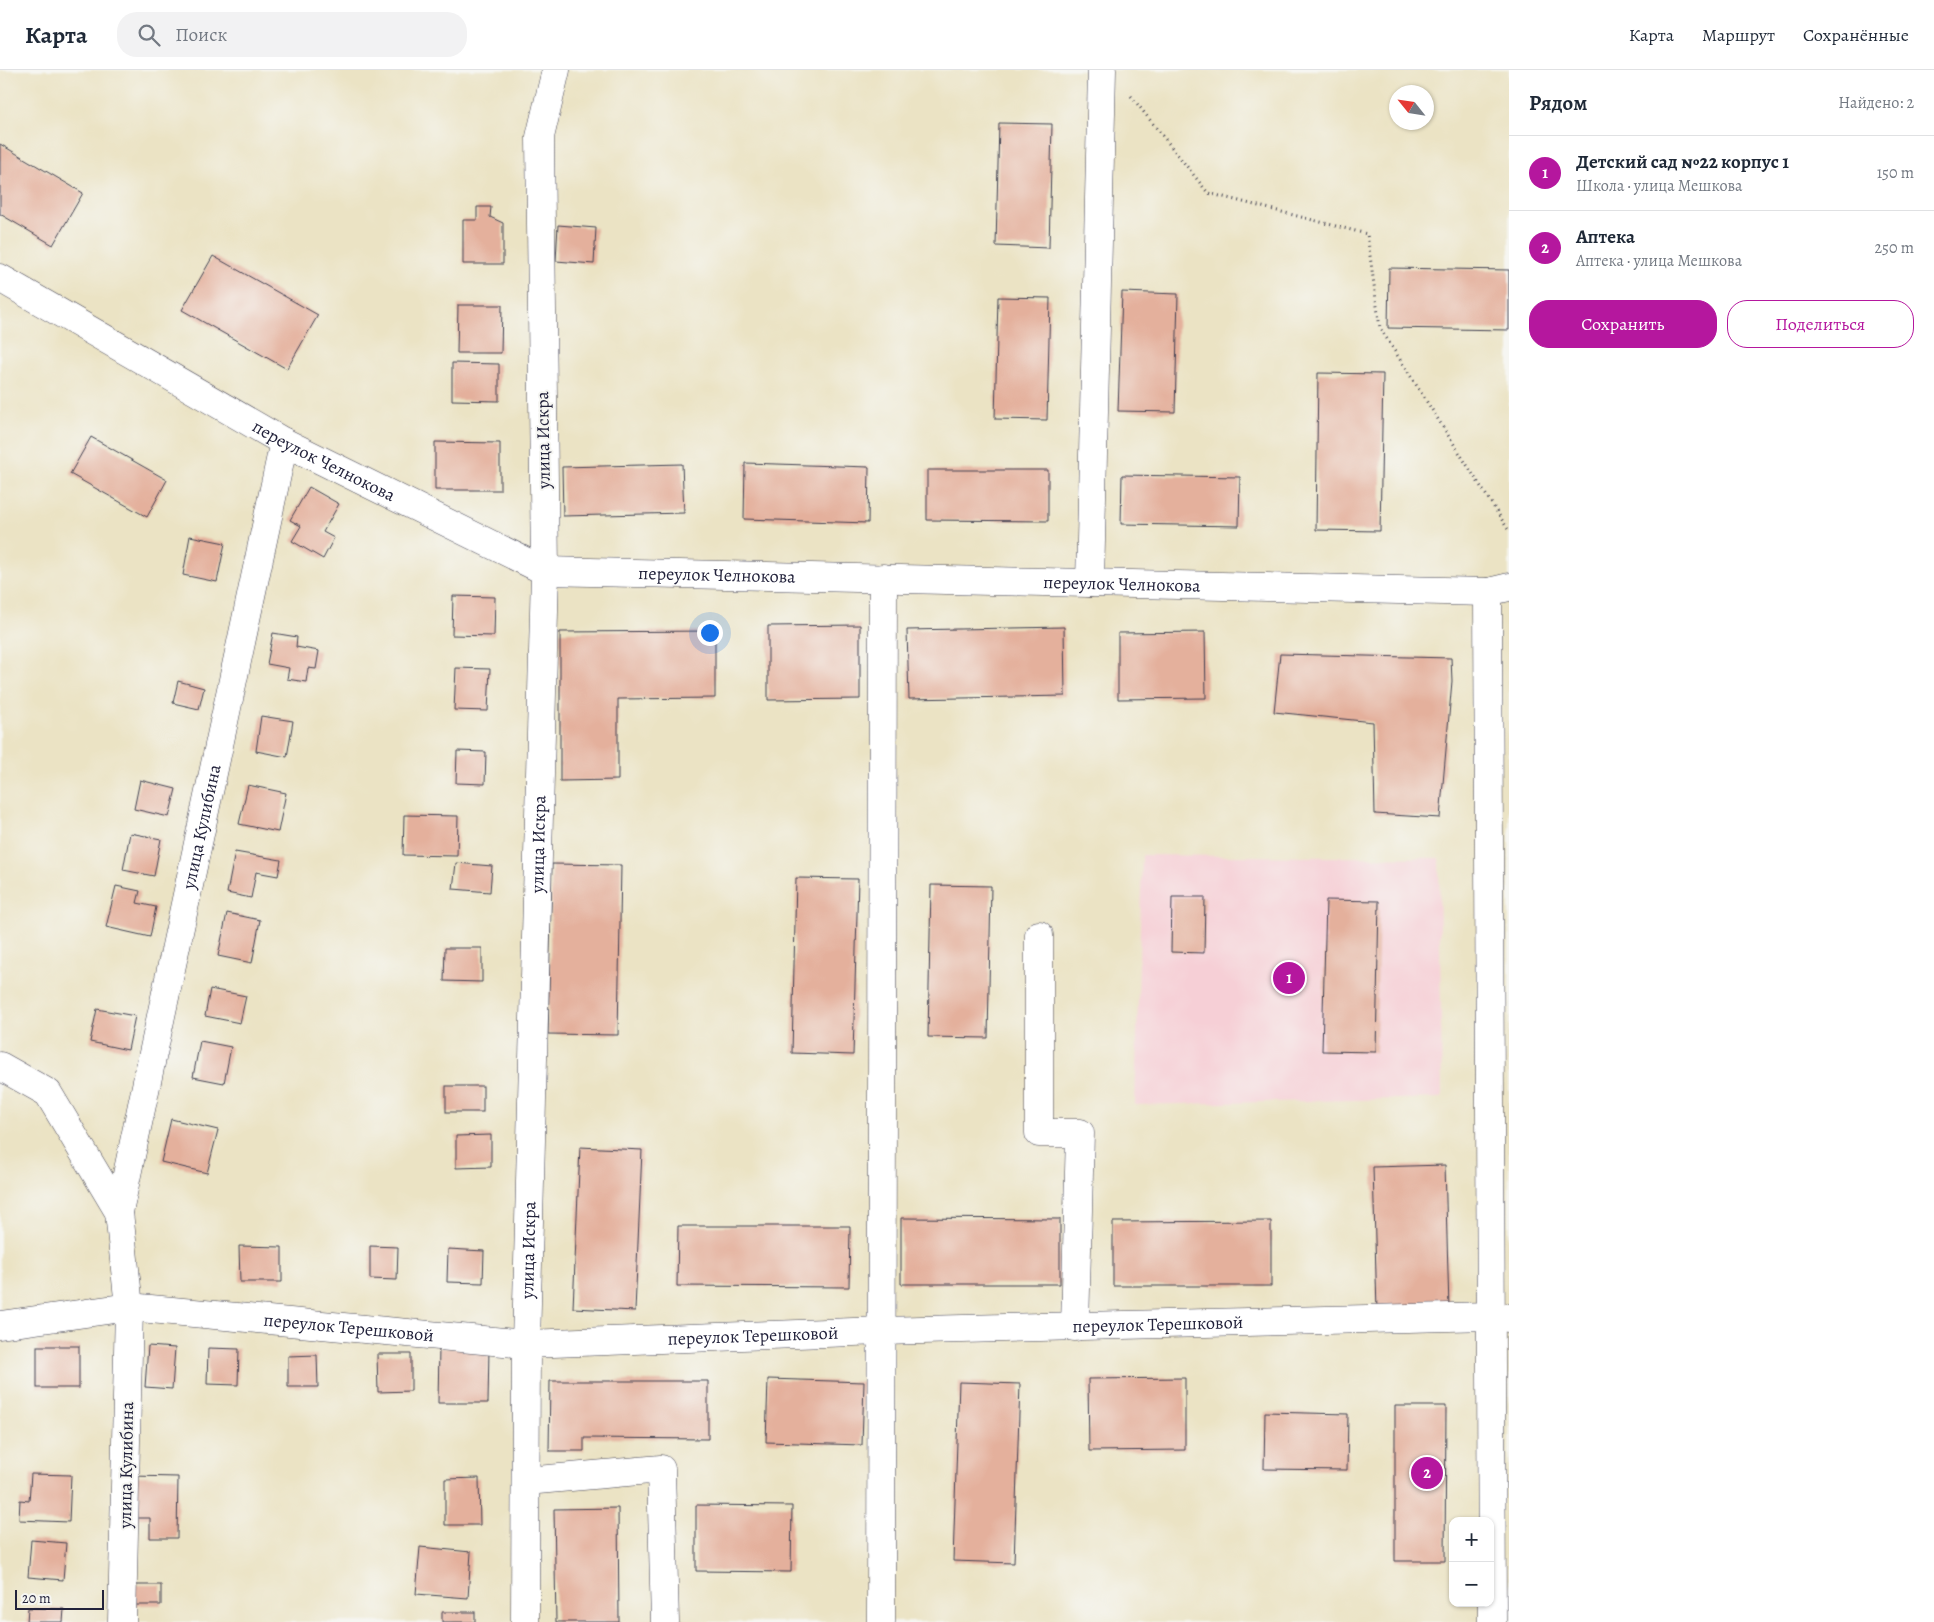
<!DOCTYPE html>
<html lang="ru">
<meta charset="utf-8">
<style>
body{margin:0;font-family:Alegreya,serif;background:#f2f2f3;color:#1f2937}
.controls{position:absolute;right:15px;bottom:15px;display:grid;overflow:hidden;border-radius:10px;box-shadow:0 1px 4px #0004}
.controls button{width:45px;height:45px;display:grid;place-items:center;padding:0;border:0;border-bottom:1px solid #e0e1e3;background:#fff;color:#1f2937;font:25px sans-serif}
.compass{position:absolute;left:1389px;top:15px;width:45px;height:45px;border-radius:50%;background:#fff;box-shadow:0 1px 4px #0004;rotate:300deg}
.scale{position:absolute;left:15px;bottom:12px;width:89px;box-sizing:border-box;padding-left:5px;border:2px solid #22223b;border-top:0;font-size:14px;line-height:18px;white-space:nowrap;color:#22223b;-webkit-text-stroke:4px #f6f6f2;paint-order:stroke}
.you{position:absolute;left:709px;top:562px;width:18px;height:18px;margin:-12px;border:4px solid #fff;border-radius:50%;background:#1a73e8;box-shadow:0 0 0 8px #1a73e833}
.badge{display:grid;place-items:center;width:32px;height:32px;border-radius:50%;background:#b5179e;color:#fff;font-size:16px;font-weight:700}
.pin{position:absolute;translate:-50% -50%;border:2px solid #fff;box-shadow:0 1px 5px #0006}
.list{margin:0;padding:0;list-style:none}
h2{display:flex;justify-content:space-between;align-items:center;height:65px;margin:0;padding:0 20px;font-size:21px}
h2 small{font-size:16px;font-weight:400;color:#747a83}
.list li{display:grid;grid-template-columns:32px 1fr auto;gap:15px;align-items:center;box-sizing:border-box;height:75px;padding:0 20px;border-top:1px solid #e0e1e3}
.list b{display:block;font-size:19px;white-space:nowrap}
.list p{margin:0;font-size:16px;white-space:nowrap;color:#747a83}
.list em{font-size:16px;font-style:normal;color:#747a83}
.actions{display:flex;gap:10px;padding:15px 20px}
.actions a{flex:1;padding:11px 0;border:1px solid #b5179e;border-radius:20px;text-align:center;font-size:18px;color:#b5179e}
.actions .main{background:#b5179e;color:#fff}
.icon{flex:none;width:28px;height:28px;fill:none;stroke:currentColor;stroke-width:2;stroke-linecap:round;stroke-linejoin:round}
.map{position:relative;flex:none;width:1509px;height:1552px;overflow:hidden}
header{display:flex;align-items:center;gap:30px;box-sizing:border-box;height:70px;padding:0 25px;background:#fff;border-bottom:1px solid #e0e1e3}
header strong{font-size:24px}
nav{display:flex;gap:28px;margin-inline-start:auto;font-size:18px}
.search{width:350px;height:45px;background:#f2f2f3;display:flex;align-items:center;gap:12px;box-sizing:border-box;padding:0 18px;border-radius:20px;color:#747a83;font-size:19px}
main{display:flex}
aside{flex:1;background:#fff}
.map>svg:first-child{display:block}
.built{fill:#f6cfd6}
.building{fill:#e4b09c}
.lines{fill:none;stroke-linecap:round;stroke-linejoin:round}
.minor-casing{stroke:#403f50;stroke-width:29}
.path{stroke:#403f50;stroke-width:3;stroke-dasharray:1 4;stroke-linecap:butt}
.minor{stroke:#fff;stroke-width:28}
.labels{text-anchor:middle;dominant-baseline:central;stroke-width:4;stroke-linejoin:round;paint-order:stroke}
.street-label{font-size:18px;fill:#22223b;stroke:#f6f6f2}
</style>
<header>
<strong>Карта</strong>
<div class="search"><svg class="icon" aria-label="search" viewBox="0 0 24 24"><circle cx="10" cy="10" r="6"/><path d="M15 15l6 6"/></svg>Поиск</div>
<nav><a>Карта</a><a>Маршрут</a><a>Сохранённые</a></nav>
</header>
<main>
<div class="map">
<svg width="1509" height="1552" viewBox="0 0 1509 1552">
<rect width="100%" height="100%" fill="#f6f6f2"/>
<filter id="ink" filterUnits="userSpaceOnUse"><feTurbulence type="fractalNoise" baseFrequency=".02" numOctaves="2"/><feDisplacementMap in="SourceGraphic" scale="10" xChannelSelector="R" yChannelSelector="G"/><feConvolveMatrix kernelMatrix="1 2 1 2 8 2 1 2 1" color-interpolation-filters="sRGB"/></filter>
<filter id="wash" filterUnits="userSpaceOnUse"><feTurbulence type="fractalNoise" baseFrequency=".0096" numOctaves="4" result="noise"/><feDisplacementMap in="SourceGraphic" scale="20" xChannelSelector="R" yChannelSelector="G"/><feGaussianBlur stdDeviation="1.12" result="paint"/><feColorMatrix in="noise" values="0 0 0 0 0 0 0 0 0 0 0 0 0 0 0 0 0 1.4 0 .05"/><feComposite in="paint" operator="in"/></filter>
<g filter="url(#wash)">
<rect width="100%" height="100%" fill="#ebe3c4"/>
<path class="built" d="M1142,785l297,3 3,240 -307,7z"/>
<g id="blocks">
<g class="building">
<path d="M999,53l53,1 -3,124 -53,-2z"/>
<path d="M0,74l83,49 -30,52 -53,-31z"/>
<path d="M477,137h14l-1,10 13,6v41h-40v-44h14z"/>
<path d="M558,155l38,3 -2,36 -38,-3z"/>
<path d="M213,186l105,59 -31,54 -105,-59z"/>
<path d="M1389,198l120,2v60l-121,-2z"/>
<path d="M1122,222l56,2 -3,118 -57,-1z"/>
<path d="M998,227l52,1 -3,122 -52,-1z"/>
<path d="M458,235h44l-1,48h-44z"/>
<path d="M452,293l47,1v37l-47,-1z"/>
<path d="M1318,303l65,1 -3,157 -64,-1z"/>
<path d="M91,367l76,43 -20,37 -77,-43z"/>
<path d="M435,372l65,1v47h-65z"/>
<path d="M745,393l124,4 -1,56 -124,-4z"/>
<path d="M682,394l2,49 -121,3 -1,-49z"/>
<path d="M927,400h121v51l-121,-1z"/>
<path d="M1122,405l118,2 -1,49 -118,-2z"/>
<path d="M309,417l30,17 -16,28 11,6 -11,21 -31,-18 9,-15 -11,-6z"/>
<path d="M190,466l35,7 -8,39 -34,-7z"/>
<path d="M453,526l42,1 -1,39 -42,-1z"/>
<path d="M860,555v74l-92,1v-74z"/>
<path d="M1064,557l1,69 -156,3 -2,-69z"/>
<path d="M715,561v67l-97,1v81l-58,1v-149z"/>
<path d="M1205,562l1,66 -88,1v-66z"/>
<path d="M273,563l24,4 -1,10 23,4 -3,18 -8,-1 -2,14 -19,-3 2,-11 -22,-4z"/>
<path d="M1280,584l171,4 1,23 -12,137 -65,-4 -2,-92 -99,-10z"/>
<path d="M456,598l34,1 -2,42 -34,-1z"/>
<path d="M178,611l26,7 -5,21 -26,-6z"/>
<path d="M261,646l32,5 -6,36 -31,-6z"/>
<path d="M457,681l29,1 -1,32 -29,-1z"/>
<path d="M140,710l36,9 -7,28 -35,-8z"/>
<path d="M248,715l38,8 -8,39 -39,-8z"/>
<path d="M404,745l54,1 -1,40 -54,-1z"/>
<path d="M130,763l31,6 -7,37 -31,-6z"/>
<path d="M235,782l46,8 -3,16 -22,-4 -5,26 -24,-5z"/>
<path d="M456,793l36,3 -2,26 -37,-3z"/>
<path d="M552,794l69,1 -3,170 -70,-1z"/>
<path d="M796,808l62,1 -5,176 -61,-2z"/>
<path d="M931,815l60,1 -3,152 -60,-1z"/>
<path d="M116,816l24,5 -3,12 19,4 -6,30 -44,-10z"/>
<path d="M1172,827h33l-1,56 -33,-1z"/>
<path d="M1326,830l53,1 -3,151 -54,-1z"/>
<path d="M227,843l33,7 -8,43 -34,-7z"/>
<path d="M445,878h37v34l-38,-1z"/>
<path d="M210,919l36,7 -6,27 -35,-7z"/>
<path d="M97,939l38,7 -7,34 -38,-8z"/>
<path d="M200,971l31,6 -7,36 -31,-6z"/>
<rect x="446" y="1016" width="37" height="26"/>
<path d="M171,1049l47,11 -11,43 -46,-11z"/>
<path d="M491,1065v32l-35,1v-32z"/>
<path d="M580,1077l62,3 -7,161 -62,-3z"/>
<path d="M1445,1095l4,144 -72,2 -4,-144z"/>
<path d="M901,1148l159,1v65h-159z"/>
<path d="M1271,1151v65h-158v-64z"/>
<path d="M678,1156h172l-1,61 -172,-1z"/>
<path d="M239,1176l43,1v35h-42z"/>
<path d="M370,1176l28,1 -1,33 -27,-1z"/>
<path d="M448,1179l36,2 -1,32 -36,-1z"/>
<rect x="37" y="1276" width="42" height="42"/>
<path d="M148,1276l27,2 -3,41 -27,-2z"/>
<path d="M208,1278l31,1 -1,36 -31,-1z"/>
<path d="M439,1278h50l-1,55h-50z"/>
<path d="M377,1284h34v37l-33,1z"/>
<path d="M317,1285l1,32h-30v-31z"/>
<path d="M1185,1308v72l-96,1 -1,-72z"/>
<path d="M768,1309l96,3 -2,63 -96,-3z"/>
<path d="M550,1311h158v58l-124,-1v13h-35z"/>
<path d="M959,1312l61,2 -6,179 -61,-2z"/>
<path d="M1395,1336h51l-1,155h-50z"/>
<path d="M1265,1342l83,2 -1,56 -83,-1z"/>
<path d="M31,1404l40,1 -2,47 -50,-2 1,-20 9,1z"/>
<path d="M132,1406l46,1 -1,61h-27v-20h-18z"/>
<path d="M479,1408l1,47h-35v-46z"/>
<path d="M696,1435l96,1 -1,66 -95,-1z"/>
<path d="M618,1438l1,114h-63l-2,-113z"/>
<path d="M31,1470l35,3 -3,37 -35,-3z"/>
<path d="M420,1477l51,5 -3,46 -52,-4z"/>
<path d="M129,1515h32v20h-33z"/>
<path d="M28,1538l36,1 -1,13h-36z"/>
<rect x="442" y="1542" width="33" height="10"/>
</g>
</g>
</g>
<g filter="url(#ink)">
<use href="#blocks" fill-opacity="0" stroke="#403f50" stroke-width="1"/>
<g class="lines">
<defs>
<g id="minor">
<path id="s1" d="M0,208l284,164 261,129 943,21 21,-5"/>
<path d="M1090,513l12,-513"/>
<path d="M1488,522l4,1030"/>
<path d="M1039,865v198h41l-5,194"/>
<path d="M0,996l48,27 71,119 10,95 -7,315"/>
<path id="s2" d="M119,1142l165,-770"/>
<path id="s3" d="M0,1255l129,-18 397,37 355,-13 609,-15 19,2"/>
<path d="M526,1411l135,-12 4,153"/>
<path id="s4" d="M525,1552l1,-278 19,-773 -5,-434 16,-67"/>
<path d="M881,1552l2,-1044"/>
</g>
</defs>
<use href="#minor" class="minor-casing"/>
<path class="path" d="M1131,26l77,97 159,41 13,94 129,203"/>
<use href="#minor" class="minor"/>
</g>
</g>
<g class="labels">
<g class="street-label">
<text transform="translate(543 370) rotate(-91)">улица Искра</text>
<text stroke="none"><textPath href="#s1" startOffset="372">переулок Челнокова</textPath></text>
<text stroke="none"><textPath href="#s1" startOffset="791">переулок Челнокова</textPath></text>
<text stroke="none"><textPath href="#s1" startOffset="1196">переулок Челнокова</textPath></text>
<text stroke="none"><textPath href="#s2" startOffset="394">улица Кулибина</textPath></text>
<text stroke="none"><textPath href="#s4" startOffset="778">улица Искра</textPath></text>
<text stroke="none"><textPath href="#s4" startOffset="372">улица Искра</textPath></text>
<text stroke="none"><textPath href="#s3" startOffset="1161">переулок Терешковой</textPath></text>
<text stroke="none"><textPath href="#s3" startOffset="351">переулок Терешковой</textPath></text>
<text stroke="none"><textPath href="#s3" startOffset="756">переулок Терешковой</textPath></text>
<text transform="translate(126 1395) rotate(-89)">улица Кулибина</text>
</g>
</g>
</svg>
<div class="controls">
<button>+</button>
<button>−</button>
</div>
<svg class="compass" viewBox="-18 -18 36 36"><path d="M0-13l5 13h-10z" fill="#e53935"/><path d="M0 13l5-13h-10z" fill="#747a83"/></svg>
<div class="scale">20 m</div>
<div class="you"></div>
<div class="pin badge" style="left:1289px;top:908px">1</div>
<div class="pin badge" style="left:1427px;top:1403px">2</div>
</div>
<aside>
<h2>Рядом<small>Найдено: 2</small></h2>
<ul class="list">
<li><span class="badge">1</span><div><b>Детский сад №22 корпус 1</b><p>Школа · улица Мешкова</p></div><em>150 m</em></li>
<li><span class="badge">2</span><div><b>Аптека</b><p>Аптека · улица Мешкова</p></div><em>250 m</em></li>
</ul>
<div class="actions"><a class="main">Сохранить</a><a>Поделиться</a></div>
</aside>
</main>
